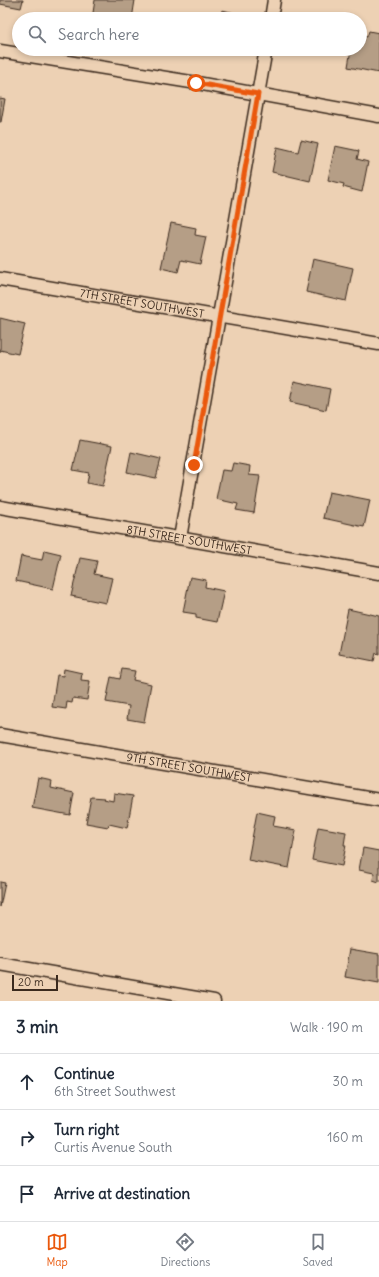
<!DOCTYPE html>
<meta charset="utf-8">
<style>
body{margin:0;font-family:Delius,sans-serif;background:#f6f6f7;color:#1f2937}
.scale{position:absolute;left:12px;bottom:10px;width:46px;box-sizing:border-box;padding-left:4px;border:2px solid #3b2a1e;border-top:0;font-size:11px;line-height:14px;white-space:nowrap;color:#3b2a1e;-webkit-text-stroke:3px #edd1b4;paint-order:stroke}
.stop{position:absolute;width:12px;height:12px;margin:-9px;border:3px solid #ea580c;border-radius:50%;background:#fff}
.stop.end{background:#ea580c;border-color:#fff;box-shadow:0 1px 4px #0008}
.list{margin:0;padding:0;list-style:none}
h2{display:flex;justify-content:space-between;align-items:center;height:52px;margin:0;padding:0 16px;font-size:17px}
h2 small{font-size:13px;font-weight:400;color:#747a83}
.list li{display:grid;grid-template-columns:26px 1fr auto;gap:12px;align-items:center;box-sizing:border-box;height:56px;padding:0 16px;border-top:1px solid #e0e1e3}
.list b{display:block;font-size:15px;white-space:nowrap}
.list p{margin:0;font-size:13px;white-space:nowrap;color:#747a83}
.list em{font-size:13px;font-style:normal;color:#747a83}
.icon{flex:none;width:22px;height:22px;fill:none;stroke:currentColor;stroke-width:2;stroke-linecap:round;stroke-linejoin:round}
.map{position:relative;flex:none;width:379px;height:1001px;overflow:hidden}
.search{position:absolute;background:#fff;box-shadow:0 2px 6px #0003;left:12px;right:12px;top:12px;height:44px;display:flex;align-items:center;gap:10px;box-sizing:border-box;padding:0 14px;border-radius:22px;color:#747a83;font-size:15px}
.sheet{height:220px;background:#fff}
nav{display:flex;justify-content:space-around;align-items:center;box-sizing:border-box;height:56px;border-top:1px solid #e0e1e3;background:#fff;font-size:11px;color:#747a83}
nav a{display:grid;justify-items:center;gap:2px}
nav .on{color:#ea580c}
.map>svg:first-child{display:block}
.building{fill:#b59e86;stroke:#3b2a1e}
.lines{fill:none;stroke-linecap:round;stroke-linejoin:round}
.street-casing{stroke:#3b2a1e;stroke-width:15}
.street{stroke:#edd1b4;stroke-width:12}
.route{stroke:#ea580c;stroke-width:5}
.labels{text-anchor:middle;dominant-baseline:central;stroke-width:3;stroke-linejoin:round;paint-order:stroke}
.street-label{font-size:11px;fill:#3b2a1e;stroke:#edd1b4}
</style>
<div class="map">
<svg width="379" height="1001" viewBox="0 0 379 1001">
<rect width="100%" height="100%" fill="#edd1b4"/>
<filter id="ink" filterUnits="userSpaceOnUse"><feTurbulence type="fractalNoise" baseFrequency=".025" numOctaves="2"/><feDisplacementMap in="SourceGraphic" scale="8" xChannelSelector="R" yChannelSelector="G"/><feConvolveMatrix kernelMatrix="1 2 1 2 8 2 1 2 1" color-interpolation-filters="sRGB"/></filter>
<g filter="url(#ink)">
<g class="building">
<path d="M0,0h23l-2,8 -21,-4z"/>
<path d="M95,0h40l-3,19h-40z"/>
<path d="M222,10l13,3 -1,6h-29l1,-5 15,3z"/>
<path d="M147,16l16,3h-17z"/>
<path d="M369,31l10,2v40l-31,-6 3,-18h9v-14l7,2z"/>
<path d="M198,49h18l-1,5 -17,-4z"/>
<path d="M0,98l5,1 -4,23h-1z"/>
<path d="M301,140l17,4 -8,37 -38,-9 5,-25 21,5z"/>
<path d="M335,146l24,5 -2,8 11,3 -6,30 -19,-5 1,-3 -16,-4z"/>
<path d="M171,223l25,5 -1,7 11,2 -6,27 -19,-4 -3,12 -17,-4z"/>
<path d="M313,259l40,9 -7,33 -40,-9z"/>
<path d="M0,318l25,6 -7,30 -18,-4v2z"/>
<path d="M294,381l36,8 -4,21 -36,-8z"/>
<path d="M80,440l32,6 -9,40 -16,-3 2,-10 -16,-3z"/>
<path d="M131,452l30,7 -5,19 -29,-6z"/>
<path d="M233,463l17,3 -1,9 11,1 -6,37 -18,-3 2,-6 -22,-5 6,-29 9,1z"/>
<path d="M329,492l41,8 -6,27 -41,-9z"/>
<path d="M44,550l17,4 -8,35 -37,-8 5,-25 21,4z"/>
<path d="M80,558l17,3 -3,13 18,4 -6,25 -35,-7z"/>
<path d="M190,577l16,3 -1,7 19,4 -7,31 -21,-4v-4l-13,-2z"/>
<path d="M348,609l31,7v38l-3,-1 -2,8 -35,-7z"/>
<path d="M64,669l18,4 -1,7 9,1 -3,19 -14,-2 -1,5 -5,-1 -1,7 -14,-2 5,-32 6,1z"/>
<path d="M122,669l13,2 -2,9 18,4 -7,38 -17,-3 2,-13 -23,-4 5,-25 9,2z"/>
<path d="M38,778l14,3 -1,7 23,5 -4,22 -38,-7z"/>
<path d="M114,793l19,3 -6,32 -18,-4 -1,3 -22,-4 5,-26 14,1 -1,1 9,2z"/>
<path d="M257,812l18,4 -2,10 23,4 -7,38 -41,-8z"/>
<path d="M318,827l28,5 -2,13h2l-4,21 -30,-6z"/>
<path d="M363,848l16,3v31l-6,-2 1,-7 -15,-3z"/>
<path d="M0,882l5,1 -5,24z"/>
<path d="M350,949l29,5v29l-34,-6z"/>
</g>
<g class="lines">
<defs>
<g id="street">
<path d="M271,19l3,-19"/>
<path d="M0,51l197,32 182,33"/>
<path id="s1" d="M0,279l379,65"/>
<path id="s2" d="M0,507l379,66"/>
<path d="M180,538l86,-489"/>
<path id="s3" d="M0,735l379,65"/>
<path d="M0,964l214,37"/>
</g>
</defs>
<use href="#street" class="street-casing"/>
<use href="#street" class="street"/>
</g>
</g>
<g class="lines" filter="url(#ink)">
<path class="route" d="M194,465l64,-371 -62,-11"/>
</g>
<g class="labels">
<g class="street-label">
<text stroke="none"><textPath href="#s1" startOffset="144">7TH STREET SOUTHWEST</textPath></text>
<text stroke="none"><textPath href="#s2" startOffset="192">8TH STREET SOUTHWEST</textPath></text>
<text stroke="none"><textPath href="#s3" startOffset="192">9TH STREET SOUTHWEST</textPath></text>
</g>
</g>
</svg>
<div class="scale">20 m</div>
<div class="stop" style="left:196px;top:83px"></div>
<div class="stop end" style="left:194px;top:465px"></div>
<div class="search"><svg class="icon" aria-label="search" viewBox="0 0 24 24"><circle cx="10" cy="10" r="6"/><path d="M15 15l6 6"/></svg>Search here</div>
</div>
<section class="sheet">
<h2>3 min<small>Walk · 190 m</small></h2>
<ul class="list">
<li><svg class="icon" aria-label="ahead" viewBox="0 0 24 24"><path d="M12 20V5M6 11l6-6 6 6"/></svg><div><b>Continue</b><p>6th Street Southwest</p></div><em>30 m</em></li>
<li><svg class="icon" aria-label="right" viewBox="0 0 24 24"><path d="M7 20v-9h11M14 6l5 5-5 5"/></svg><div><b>Turn right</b><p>Curtis Avenue South</p></div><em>160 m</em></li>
<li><svg class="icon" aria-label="arrive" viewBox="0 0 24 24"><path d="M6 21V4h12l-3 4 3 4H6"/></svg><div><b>Arrive at destination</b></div></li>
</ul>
</section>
<nav>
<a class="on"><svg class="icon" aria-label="map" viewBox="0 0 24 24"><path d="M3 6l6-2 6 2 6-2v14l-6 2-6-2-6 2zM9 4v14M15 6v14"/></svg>Map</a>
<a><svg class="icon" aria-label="directions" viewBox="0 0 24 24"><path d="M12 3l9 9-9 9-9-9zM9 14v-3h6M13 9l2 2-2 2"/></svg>Directions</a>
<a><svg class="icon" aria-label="saved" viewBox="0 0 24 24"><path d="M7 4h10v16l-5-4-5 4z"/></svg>Saved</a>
</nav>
